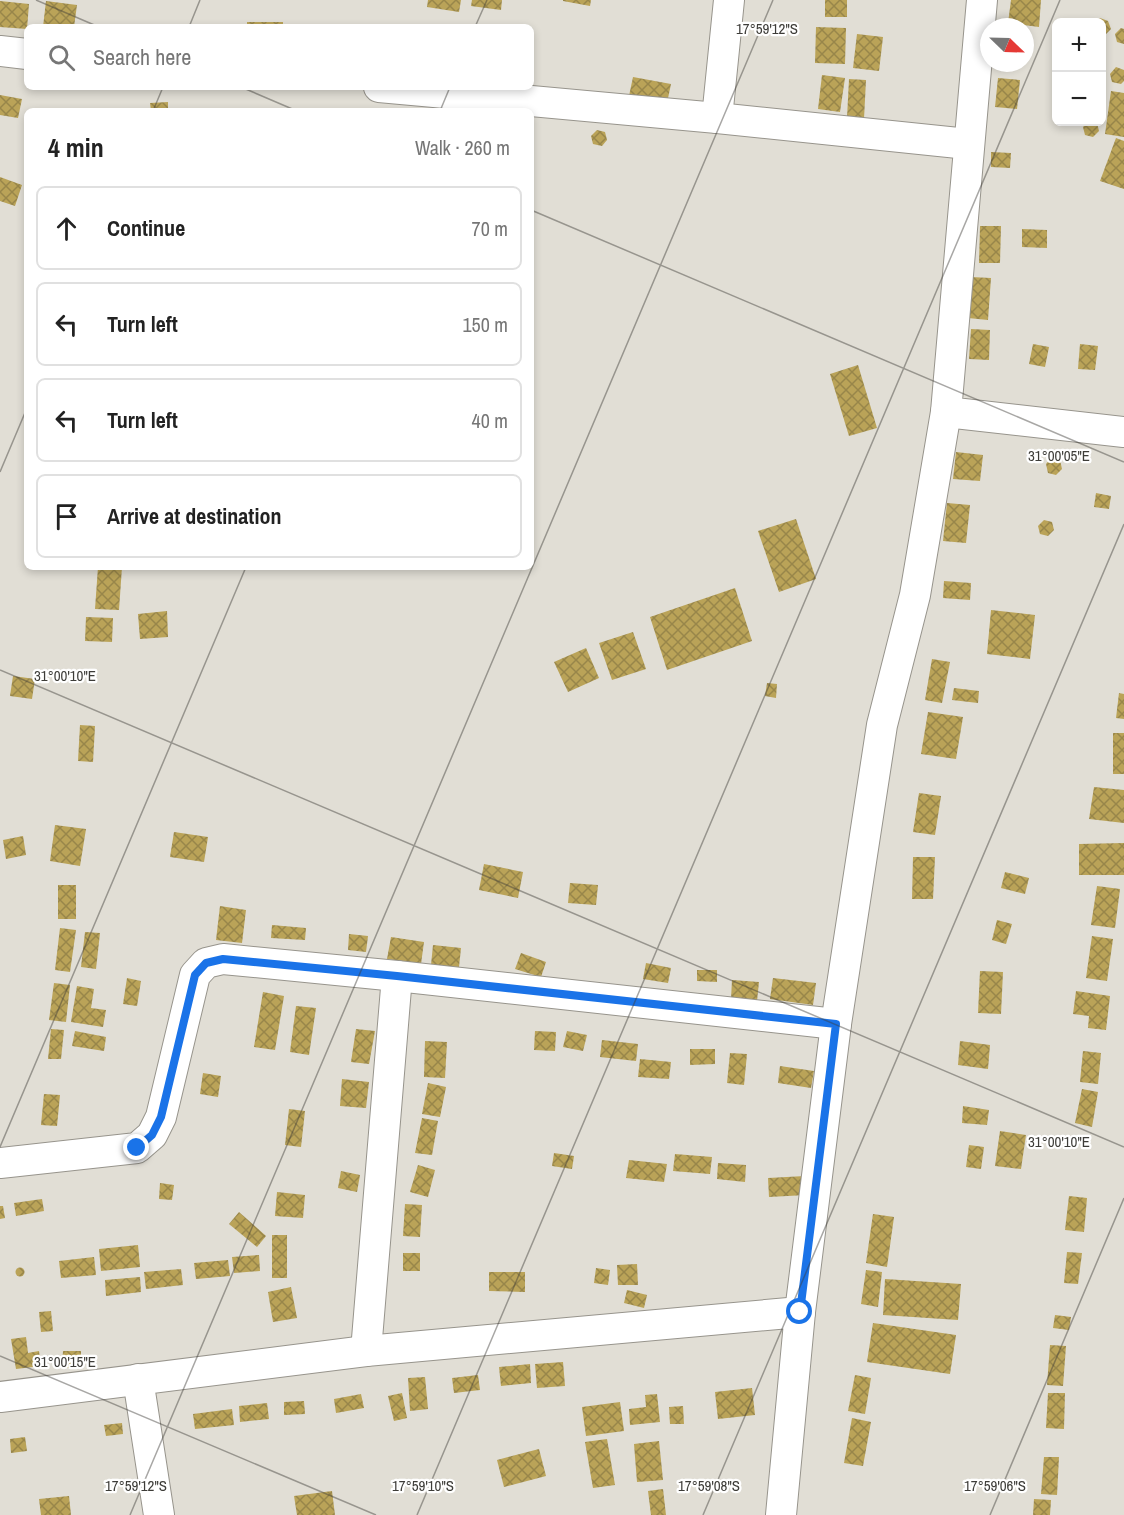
<!DOCTYPE html>
<meta charset="utf-8">
<style>
body{margin:0;font-family:"Archivo Narrow",sans-serif;background:#f6f6f6;color:#222}
.controls{position:absolute;right:18px;top:18px;display:grid;overflow:hidden;border-radius:9px;box-shadow:0 3px 9px #0003}
.controls button{width:54px;height:54px;display:grid;place-items:center;padding:0;border:0;border-bottom:2px solid #e0e0e0;background:#fff;color:#222;font:30px sans-serif}
.compass{position:absolute;left:980px;top:18px;width:54px;height:54px;border-radius:50%;background:#fff;box-shadow:0 3px 9px #0003;rotate:113deg}
.stop{position:absolute;width:18px;height:18px;margin:-14px;border:4px solid #1a73e8;border-radius:50%;background:#fff}
.stop.end{background:#1a73e8;border-color:#fff;box-shadow:0 2px 6px #0008}
.list{margin:0;padding:0;list-style:none}
h2{display:flex;justify-content:space-between;align-items:center;height:78px;margin:0;padding:0 24px;font-size:26px}
h2 small{font-size:20px;font-weight:400;color:#767676}
.list li{display:grid;grid-template-columns:39px 1fr auto;gap:18px;align-items:center;box-sizing:border-box;height:84px;margin:0 12px 12px;padding:0 12px;border:2px solid #e0e0e0;border-radius:9px}
.list b{display:block;font-size:22px;white-space:nowrap}
.list em{font-size:20px;font-style:normal;color:#767676}
.icon{flex:none;width:33px;height:33px;fill:none;stroke:currentColor;stroke-width:2;stroke-linecap:round;stroke-linejoin:round}
.map{position:relative;flex:none;width:1124px;height:1515px;overflow:hidden}
.search{position:absolute;background:#fff;box-shadow:0 3px 9px #0003;left:24px;top:24px;width:510px;height:66px;display:flex;align-items:center;gap:15px;box-sizing:border-box;padding:0 21px;border-radius:9px;color:#767676;font-size:22px}
.panel{position:absolute;background:#fff;box-shadow:0 3px 9px #0003;left:24px;top:108px;width:510px;height:462px;border-radius:9px}
.map>svg:first-child{display:block}
.building{fill:url(#building-cross-hatch)}
.lines{fill:none;stroke-linecap:round;stroke-linejoin:round}
.street-casing{stroke:#97948c;stroke-width:32}
.street{stroke:#fff;stroke-width:30}
.route{stroke:#1a73e8;stroke-width:8}
.ticks{fill:none;stroke:#3d3c38;stroke-width:1.5;stroke-opacity:0.45}
.ticks-label{font-size:15px;text-anchor:middle;fill:#3d3c38;stroke:#fff;stroke-width:4.5;stroke-linejoin:round;paint-order:stroke}
</style>
<div class="map">
<svg width="1124" height="1515" viewBox="0 0 1124 1515">
<defs>
<pattern id="building-cross-hatch" width="8" height="8" patternUnits="userSpaceOnUse" patternTransform="scale(1.5)"><rect width="8" height="8" fill="#baa358"/><path d="M0 0l8 8M0 8l8-8" fill="none" stroke="#98864a"/></pattern>
</defs>
<rect width="100%" height="100%" fill="#e1ded5"/>
<g class="building">
<path d="M428,0h33l-2,12 -32,-5z"/>
<path d="M472,0h30l-1,10 -30,-4z"/>
<path d="M563,0h28l-1,6 -27,-5z"/>
<rect x="825" y="0" width="22" height="17"/>
<path d="M1011,0h30l-2,27 -31,-4z"/>
<path d="M0,1l29,3 -2,25 -27,-2z"/>
<path d="M46,1l31,4 -3,22h-31z"/>
<path d="M1100,18l8,3 3,8 -6,6 -3,-1v-12h-6z"/>
<rect x="247" y="22" width="36" height="5"/>
<path d="M816,27l30,1 -1,36 -30,-1z"/>
<path d="M1121,28l3,1v15l-7,-2 -2,-8z"/>
<path d="M857,34l26,3 -4,34 -26,-3z"/>
<path d="M1116,67l8,3v11l-3,3 -9,-2 -2,-8z"/>
<path d="M822,75l23,3 -5,34 -22,-3z"/>
<path d="M633,77l38,7 -4,19 -38,-7z"/>
<path d="M998,78l22,2 -3,29 -22,-2z"/>
<path d="M849,79l17,1 -2,39 -17,-1z"/>
<path d="M1111,91l13,2v44l-19,-3z"/>
<path d="M0,95l22,4 -4,19 -18,-3z"/>
<path d="M168,102v9h-17l-1,-8z"/>
<path d="M1088,122l9,1 2,8 -6,6 -8,-2 -2,-8z"/>
<path d="M597,130l8,2 2,8 -5,6 -9,-2 -2,-8z"/>
<path d="M1116,138l8,3v48l-24,-8z"/>
<path d="M991,152l20,1 -1,15 -19,-1z"/>
<path d="M0,177l22,8 -7,21 -15,-5z"/>
<path d="M980,226h21l-1,37h-21z"/>
<path d="M1022,229l25,1v18l-25,-1z"/>
<path d="M971,277l20,1 -3,42 -20,-2z"/>
<path d="M971,329l19,1 -1,30 -20,-1z"/>
<path d="M1033,344l16,3 -4,20 -16,-3z"/>
<path d="M1080,344l18,2 -3,24 -17,-1z"/>
<path d="M858,365l19,63 -28,8 -19,-62z"/>
<path d="M956,452l27,3 -3,26 -27,-2z"/>
<path d="M1051,458l9,2 2,9 -6,6 -8,-2 -2,-9z"/>
<path d="M1096,493l15,3 -2,13 -15,-2z"/>
<path d="M947,503l23,2 -4,38 -23,-2z"/>
<path d="M796,519l20,60 -37,13 -21,-61z"/>
<path d="M1044,520l8,2 2,8 -6,6 -8,-2 -2,-8z"/>
<path d="M98,567h24l-3,43 -24,-1z"/>
<path d="M944,581l27,2 -1,17 -27,-2z"/>
<path d="M735,588l17,53 -85,29 -17,-53z"/>
<path d="M991,610l44,5 -5,44 -43,-5z"/>
<path d="M167,611l1,26 -28,2 -2,-25z"/>
<path d="M86,617l27,1 -1,24 -27,-1z"/>
<path d="M633,632l13,37 -34,11 -13,-37z"/>
<path d="M586,648l13,30 -31,14 -14,-30z"/>
<path d="M932,659l18,3 -8,41 -17,-3z"/>
<path d="M13,676l22,3 -3,20 -22,-3z"/>
<path d="M767,683l10,1 -1,14 -11,-2z"/>
<path d="M954,688l25,3 -1,12 -26,-3z"/>
<path d="M1119,693l5,1v25l-8,-1z"/>
<path d="M928,712l35,5 -7,42 -35,-5z"/>
<path d="M80,725l15,1 -2,36 -15,-1z"/>
<rect x="1113" y="733" width="11" height="41"/>
<path d="M1094,787l30,3v33l-35,-4z"/>
<path d="M919,793l22,3 -6,39 -22,-3z"/>
<path d="M55,825l31,4 -6,37 -30,-5z"/>
<path d="M174,832l34,5 -4,25 -34,-5z"/>
<path d="M23,836l3,19 -20,4 -3,-19z"/>
<path d="M1124,843v32h-45v-31z"/>
<path d="M913,857h22l-2,42h-21z"/>
<path d="M484,864l39,8 -5,26 -39,-8z"/>
<path d="M1005,872l24,6 -4,16 -24,-6z"/>
<path d="M570,883l28,2 -2,20 -28,-2z"/>
<rect x="58" y="885" width="18" height="34"/>
<path d="M1097,886l23,3 -5,39 -24,-3z"/>
<path d="M220,906l26,4 -4,33 -26,-3z"/>
<path d="M997,920l15,4 -6,20 -14,-4z"/>
<path d="M272,925l34,3 -1,12 -34,-2z"/>
<path d="M60,928l16,2 -6,42 -15,-2z"/>
<path d="M85,932l15,1 -4,36 -15,-2z"/>
<path d="M349,934l19,2 -2,16 -18,-2z"/>
<path d="M1092,936l21,3 -6,42 -21,-3z"/>
<path d="M391,937l33,5 -3,22 -34,-5z"/>
<path d="M433,945l28,3 -2,19 -28,-2z"/>
<path d="M521,953l25,9 -5,15 -26,-8z"/>
<path d="M646,963l25,5 -3,15 -25,-4z"/>
<path d="M697,970h20v12l-20,-1z"/>
<path d="M980,971l23,1 -2,42 -23,-1z"/>
<path d="M127,978l14,3 -4,25 -14,-2z"/>
<path d="M773,978l43,5 -3,22 -43,-6z"/>
<path d="M732,980l27,2 -2,19 -26,-2z"/>
<path d="M54,983l16,2 -4,37 -17,-2z"/>
<path d="M77,986l17,3 -3,19 15,2 -3,17 -32,-5z"/>
<path d="M1076,991l34,5 -4,34 -18,-2 1,-12 -16,-2z"/>
<path d="M263,992l21,4 -9,54 -21,-3z"/>
<path d="M296,1006l20,2 -7,47 -19,-3z"/>
<path d="M51,1029l13,1 -3,29h-13z"/>
<path d="M356,1029l19,2 -6,33 -18,-2z"/>
<path d="M75,1031l31,6 -2,14 -32,-5z"/>
<path d="M535,1031l21,1 -1,19 -21,-1z"/>
<path d="M567,1031l20,4 -4,16 -20,-4z"/>
<path d="M602,1040l36,4 -2,17 -36,-4z"/>
<path d="M425,1041l22,1 -2,36 -21,-1z"/>
<path d="M960,1041l30,4 -2,24 -30,-4z"/>
<path d="M690,1049h25v15l-25,1z"/>
<path d="M1083,1051l18,2 -3,31 -18,-2z"/>
<path d="M730,1053l17,1 -3,31 -17,-2z"/>
<path d="M640,1059l31,3 -2,17 -31,-2z"/>
<path d="M780,1066l34,5 -3,17 -33,-5z"/>
<path d="M203,1073l18,3 -3,21 -18,-3z"/>
<path d="M342,1079l27,3 -3,26 -26,-2z"/>
<path d="M428,1083l18,4 -6,30 -18,-3z"/>
<path d="M1082,1089l16,3 -6,35 -17,-4z"/>
<path d="M44,1094l16,1 -3,31 -16,-1z"/>
<path d="M963,1106l26,4 -2,15 -25,-2z"/>
<path d="M289,1109l16,2 -4,36 -16,-2z"/>
<path d="M422,1118l16,3 -6,34 -17,-2z"/>
<path d="M1000,1131l26,4 -5,34 -26,-3z"/>
<path d="M969,1145l15,2 -3,22 -15,-2z"/>
<path d="M554,1153l20,3 -2,13 -20,-3z"/>
<path d="M675,1154l37,3 -2,17 -37,-3z"/>
<path d="M629,1160l38,4 -3,18 -38,-4z"/>
<path d="M718,1163l28,2 -1,17 -28,-3z"/>
<path d="M418,1165l17,5 -7,27 -18,-5z"/>
<path d="M341,1171l19,4 -3,17 -19,-4z"/>
<path d="M805,1176l1,19 -37,2 -1,-19z"/>
<path d="M160,1183l14,2 -2,15 -13,-1z"/>
<path d="M277,1192l28,3 -2,23 -28,-2z"/>
<path d="M1069,1196l18,2 -3,34 -19,-2z"/>
<path d="M42,1199l2,12 -28,5 -2,-13z"/>
<path d="M405,1204l17,1 -2,32 -17,-1z"/>
<path d="M0,1206h3l2,12 -5,1z"/>
<path d="M239,1212l27,24 -9,11 -28,-23z"/>
<path d="M873,1214l21,3 -7,50 -21,-4z"/>
<rect x="272" y="1235" width="15" height="43"/>
<path d="M138,1245l2,22 -39,4 -2,-22z"/>
<path d="M1067,1252l15,1 -4,31 -14,-1z"/>
<rect x="403" y="1253" width="17" height="18"/>
<path d="M259,1255l1,16 -26,2 -2,-16z"/>
<path d="M94,1257l2,18 -35,3 -2,-17z"/>
<path d="M228,1260l2,16 -34,3 -2,-16z"/>
<path d="M637,1264l1,21h-20l-1,-20z"/>
<circle cx="20" cy="1272" r="4.5"/>
<path d="M596,1268l14,2 -2,15 -14,-2z"/>
<path d="M181,1269l2,16 -37,4 -2,-17z"/>
<path d="M866,1270l16,2 -4,35 -17,-3z"/>
<path d="M489,1272h36v20l-36,-1z"/>
<path d="M140,1277l1,15 -35,4 -1,-16z"/>
<path d="M885,1279l76,5 -3,36 -75,-5z"/>
<path d="M291,1287l6,31 -24,4 -5,-30z"/>
<path d="M627,1290l20,5 -3,13 -20,-5z"/>
<path d="M51,1311l2,20 -12,1 -2,-20z"/>
<path d="M1055,1315l16,2 -2,13 -16,-2z"/>
<path d="M873,1323l83,12 -6,39 -83,-12z"/>
<path d="M26,1337l2,16 11,-2 2,15 -25,3 -5,-30z"/>
<path d="M1050,1345l16,1 -3,40 -16,-1z"/>
<path d="M63,1351h18v17h-19z"/>
<path d="M563,1362l2,24 -28,2 -2,-24z"/>
<path d="M530,1364l1,19 -30,3 -2,-19z"/>
<path d="M478,1375l2,15 -26,3 -2,-15z"/>
<path d="M855,1375l16,3 -6,36 -17,-3z"/>
<path d="M425,1377l3,32 -18,2 -2,-33z"/>
<path d="M752,1388l3,27 -37,4 -3,-27z"/>
<path d="M402,1393l5,25 -13,3 -6,-25z"/>
<path d="M1048,1393h17l-1,36 -18,-1z"/>
<path d="M361,1394l3,14 -28,5 -2,-14z"/>
<path d="M657,1394l3,28 -30,3 -1,-16 17,-2 -1,-12z"/>
<path d="M304,1401l1,13 -21,1v-13z"/>
<path d="M620,1402l4,29 -38,5 -4,-29z"/>
<path d="M267,1403l2,16 -29,3 -1,-16z"/>
<path d="M683,1406l1,18h-14l-1,-17z"/>
<path d="M232,1409l2,16 -39,4 -2,-15z"/>
<path d="M852,1418l19,4 -8,44 -19,-3z"/>
<path d="M122,1423l1,11 -17,2 -2,-11z"/>
<path d="M25,1437l2,14 -16,2 -1,-14z"/>
<path d="M607,1439l8,46 -22,3 -8,-46z"/>
<path d="M659,1441l4,39 -26,2 -3,-38z"/>
<path d="M539,1449l7,27 -42,11 -7,-27z"/>
<path d="M1044,1457h15l-2,38 -16,-1z"/>
<path d="M663,1489l3,26h-15l-3,-24z"/>
<path d="M332,1491l3,24h-38l-3,-19z"/>
<path d="M69,1496l2,19h-30l-2,-16z"/>
<path d="M1034,1499l17,1 -1,15h-17z"/>
</g>
<g class="lines">
<defs>
<g id="street">
<path d="M982,0l-36,412 178,20"/>
<path d="M0,51l27,3"/>
<path d="M379,87l338,31 251,26"/>
<path d="M717,118l12,-118"/>
<path d="M0,1163l137,-15 15,-13 9,-18 34,-142 11,-12 17,-4 174,17 439,48"/>
<path d="M366,1351l31,-375"/>
<path d="M138,1379l21,136"/>
<path d="M0,1397l366,-46 434,-39"/>
<path d="M781,1515l19,-203 36,-288 46,-299 33,-130 31,-183"/>
</g>
</defs>
<use href="#street" class="street-casing"/>
<use href="#street" class="street"/>
</g>
<g class="lines">
<path class="route" d="M137,1148l15,-13 9,-18 34,-142 11,-12 17,-4 174,17 439,48 -36,288"/>
</g>
<path class="ticks" d="M36,0l63,27M189,27l11,-27M475,27l12,-27M241,87l56,24M153,111l10,-24M440,111l10,-24M531,210l593,252M0,472l27,-64M0,670l1124,477M0,1147l246,-580M0,1356l376,159M130,1515l643,-1515M417,1515l643,-1515M703,1515l421,-991M990,1515l134,-317"/>
<g class="ticks-label">
<text x="767" y="34">17°59'12"S</text>
<text x="1059" y="461">31°00'05"E</text>
<text x="65" y="681">31°00'10"E</text>
<text x="1059" y="1147">31°00'10"E</text>
<text x="65" y="1367">31°00'15"E</text>
<text x="136" y="1491">17°59'12"S</text>
<text x="423" y="1491">17°59'10"S</text>
<text x="709" y="1491">17°59'08"S</text>
<text x="995" y="1491">17°59'06"S</text>
</g>
</svg>
<div class="controls">
<button>+</button>
<button>−</button>
</div>
<svg class="compass" viewBox="-18 -18 36 36"><path d="M0-13l5 13h-10z" fill="#e53935"/><path d="M0 13l5-13h-10z" fill="#767676"/></svg>
<div class="stop" style="left:800px;top:1312px"></div>
<div class="stop end" style="left:137px;top:1148px"></div>
<div class="search"><svg class="icon" aria-label="search" viewBox="0 0 24 24"><circle cx="10" cy="10" r="6"/><path d="M15 15l6 6"/></svg>Search here</div>
<section class="panel">
<h2>4 min<small>Walk · 260 m</small></h2>
<ul class="list">
<li><svg class="icon" aria-label="ahead" viewBox="0 0 24 24"><path d="M12 20V5M6 11l6-6 6 6"/></svg><div><b>Continue</b></div><em>70 m</em></li>
<li><svg class="icon" aria-label="left" viewBox="0 0 24 24"><path d="M17 20v-9H6M10 6l-5 5 5 5"/></svg><div><b>Turn left</b></div><em>150 m</em></li>
<li><svg class="icon" aria-label="left" viewBox="0 0 24 24"><path d="M17 20v-9H6M10 6l-5 5 5 5"/></svg><div><b>Turn left</b></div><em>40 m</em></li>
<li><svg class="icon" aria-label="arrive" viewBox="0 0 24 24"><path d="M6 21V4h12l-3 4 3 4H6"/></svg><div><b>Arrive at destination</b></div></li>
</ul>
</section>
</div>
